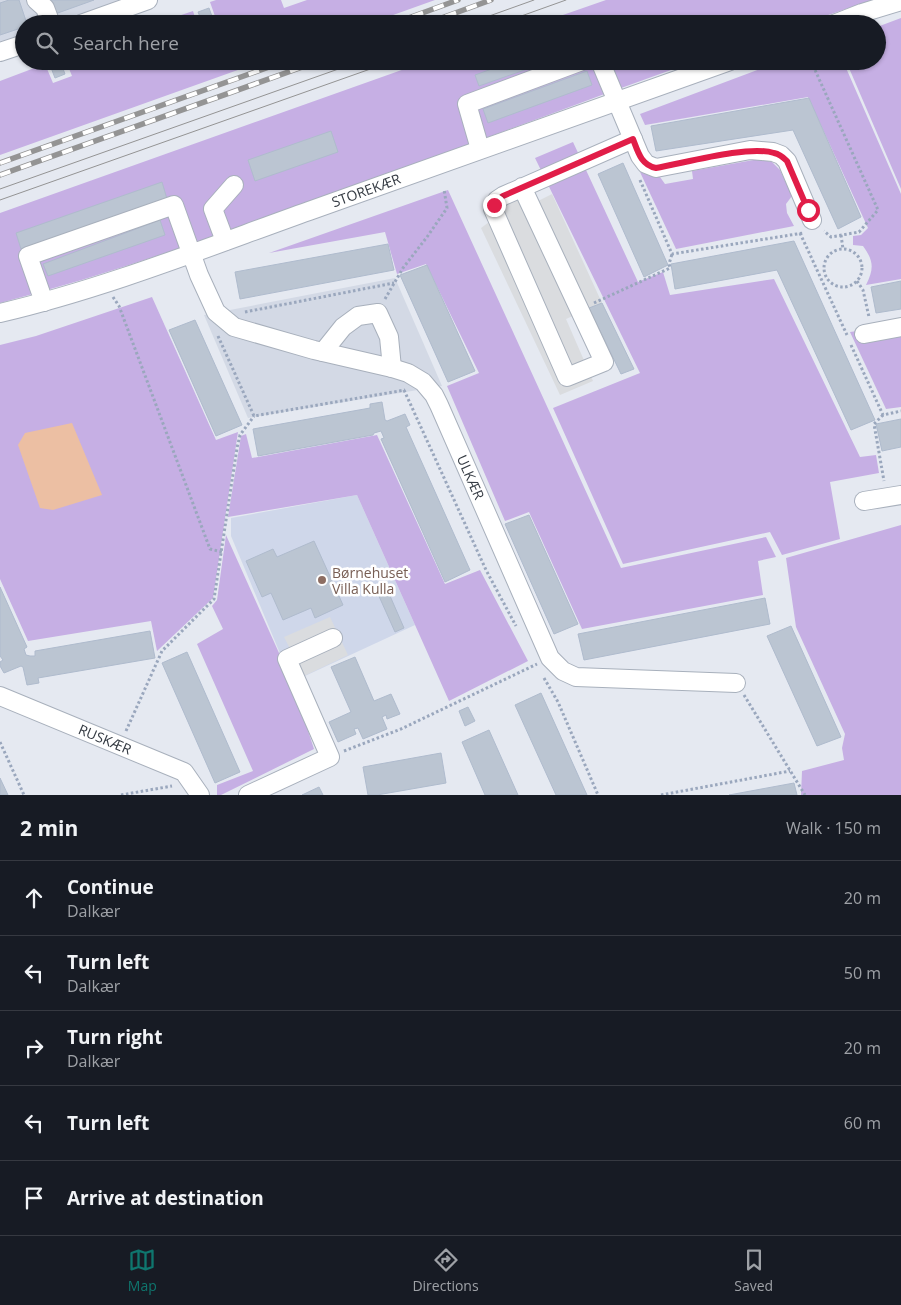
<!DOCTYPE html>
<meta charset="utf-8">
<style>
body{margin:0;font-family:"Open Sans",sans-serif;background:#242831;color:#f1f3f6}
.stop{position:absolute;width:15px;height:15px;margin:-11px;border:4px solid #e11d48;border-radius:50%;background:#fff}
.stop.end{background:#e11d48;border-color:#fff;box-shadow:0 1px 5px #0008}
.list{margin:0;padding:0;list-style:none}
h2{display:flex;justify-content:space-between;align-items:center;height:65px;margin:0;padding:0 20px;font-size:21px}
h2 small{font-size:16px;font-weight:400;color:#9ea1a6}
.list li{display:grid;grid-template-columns:32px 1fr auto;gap:15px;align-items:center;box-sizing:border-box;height:75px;padding:0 20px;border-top:1px solid #363941}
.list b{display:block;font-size:19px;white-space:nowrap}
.list p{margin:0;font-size:16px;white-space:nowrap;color:#9ea1a6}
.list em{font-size:16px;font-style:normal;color:#9ea1a6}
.icon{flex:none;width:28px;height:28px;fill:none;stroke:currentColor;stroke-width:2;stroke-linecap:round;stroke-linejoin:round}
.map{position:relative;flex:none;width:901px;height:795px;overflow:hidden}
.search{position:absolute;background:#171b24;box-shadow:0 1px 4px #0004;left:15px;right:15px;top:15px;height:55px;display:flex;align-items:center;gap:12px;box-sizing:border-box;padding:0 18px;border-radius:28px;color:#9ea1a6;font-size:19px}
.sheet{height:440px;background:#171b24}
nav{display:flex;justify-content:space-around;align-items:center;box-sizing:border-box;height:70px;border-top:1px solid #363941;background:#171b24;font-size:14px;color:#9ea1a6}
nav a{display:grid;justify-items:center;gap:2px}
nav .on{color:#0f766e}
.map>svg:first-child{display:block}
.residential{fill:#d3d9e5}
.education{fill:#cfd7ea}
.green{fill:#c6afe4}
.parking{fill:#dadcdf}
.water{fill:#ecbfa3}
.building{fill:#bbc5d2;stroke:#afbbcd}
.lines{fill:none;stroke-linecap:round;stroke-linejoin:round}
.minor-casing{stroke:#a8b0bc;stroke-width:20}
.path{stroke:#9aa7bd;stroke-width:3;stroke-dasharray:2.5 2.5;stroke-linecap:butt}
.minor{stroke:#fff;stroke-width:18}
.tram{stroke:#949494;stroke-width:1}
.rail-casing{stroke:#949494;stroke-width:5.5}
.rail{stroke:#fff;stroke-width:4;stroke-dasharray:11;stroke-linecap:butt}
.route{stroke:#e11d48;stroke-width:6}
.education-dot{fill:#8d6e63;stroke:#fff;stroke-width:2}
.labels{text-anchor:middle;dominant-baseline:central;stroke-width:5;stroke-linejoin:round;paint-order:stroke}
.street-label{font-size:14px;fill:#353b43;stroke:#fff}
.education-label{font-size:14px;fill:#785e54;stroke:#fff;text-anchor:start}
</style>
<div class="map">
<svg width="901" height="795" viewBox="0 0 901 795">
<rect width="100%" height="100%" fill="#e5e9f1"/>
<g class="residential">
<path d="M0,0h130l-67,24h-39v14l-24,8z"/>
<path d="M395,278l47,108 -194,32 -44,-103z"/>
</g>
<path class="education" d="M357,495l58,130 -123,57 -61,-146v-18z"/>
<g class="green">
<path d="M216,0h65l3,8 23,-8h128l-67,24h-154l3,-2 -7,-20z"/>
<path d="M606,0h266l-70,24h-265z"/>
<path d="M193,11l4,13h-42z"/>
<path d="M901,18v171l-55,-128h31v-34z"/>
<path d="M66,61h197l-263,94v-74l45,-17 8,19 19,-7z"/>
<path d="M427,61h269c-138,49 -274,102 -412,151 -94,33 -188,66 -284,91v-90z"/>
<path d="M781,61h62l58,133v85l-35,6c8,-16 8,-24 -3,-39l-10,-1v-9l8,-1 7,-7 -60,-131 -163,28 -5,-11z"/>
<path d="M573,142l65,140 25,-10 7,23 104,-16 86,178 16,-2 3,18 -49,9 10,57 -58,16 -12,-23 -147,32 -70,-156 87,-35 -105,-215z"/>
<path d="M759,159l13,3 8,8 12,26 -6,8 1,9 7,13 -118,23 -36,-77 10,4 10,1 5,7 28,-5 -1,-8z"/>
<path d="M448,190l173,378 145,-31 10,20 -18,4 5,34 -181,34 -53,-117 -24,9 -58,-135 32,-13 -53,-109 -29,10 -12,-42 -116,21z"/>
<path d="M152,297l64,143 22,-8 -25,166 -56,53 -6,-30 -123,20 -28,-62v-234l36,-9z"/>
<path d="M901,325v82l-15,2 -36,-77z"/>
<path d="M246,434l6,24 125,-23 68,149 35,-14 48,91 -79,40 -92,-206 -129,22 13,-81z"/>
<path d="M901,525v270h-100l1,-24 42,-11 -2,-12 3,-14 -49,-107 -10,-69z"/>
<path d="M226,535l66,147 22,67 -93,46h-4v-10l36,-14 -56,-127 26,-15 -11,-23 5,-6z"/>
</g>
<g class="parking">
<path d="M552,194l50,109 -36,16 27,62 -33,14 -79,-167 8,-6 -1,-8 36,-18 4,10z"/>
<path d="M330,617l18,38 -44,21 -20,-39z"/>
</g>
<path class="water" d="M72,423l30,72 -49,15 -13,-2 -22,-63 7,-12z"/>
<g class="building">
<path d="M9,0h10l8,24h-3v3l-24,8v-32z"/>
<path d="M50,0h44l-39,14z"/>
<path d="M209,8l5,14 -11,2 -5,-12z"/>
<path d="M60,61l5,13 -10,4 -5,-13z"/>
<path d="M514,61h36l-71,25 -4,-11z"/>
<path d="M587,71l5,14 -104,38 -5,-14z"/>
<path d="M809,98l52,119 -23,12 -45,-99 -137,21 -5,-25z"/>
<path d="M331,131l7,21 -83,29 -7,-21z"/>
<path d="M623,163l45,102 -24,12 -46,-103z"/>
<path d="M162,182l5,17 -146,50 -5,-16z"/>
<path d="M160,220l5,15 -117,41 -5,-12z"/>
<path d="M794,241l81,179 -24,10 -74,-160 -102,19 -4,-25z"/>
<path d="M388,244l6,26 -154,29 -5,-27z"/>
<path d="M427,265l48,106 -27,11 -48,-107z"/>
<path d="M901,281v28l-25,4 -5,-26z"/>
<path d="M602,303l32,66 -13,5 -32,-66z"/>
<path d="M195,320l47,105 -26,11 -47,-106z"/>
<path d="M382,402l3,18 2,1 18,-7 5,11 -4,2 64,143 -25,12 -64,-143 3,-1 -3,-7 -7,2 -1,2 -115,21 -5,-27 117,-21v-4z"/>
<path d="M901,419v28l-19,4 -6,-27z"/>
<path d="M529,515l49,109 -24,10 -49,-110z"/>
<path d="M314,541l29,64 -28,13 -4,-10 -28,12 -12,-27 -9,4 -16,-36 27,-12 4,8z"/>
<path d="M0,587l27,60 -3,2 2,6 4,1h5v-5l115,-20 5,27 -117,20 1,5 -12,2 -4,-18 -2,-1 -17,7 -4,-7v-4l3,-2 -3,-4z"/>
<path d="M387,589l17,39 -9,4 -17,-38z"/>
<path d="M765,598l5,26 -186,36 -6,-26z"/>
<path d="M791,626l50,111 -24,9 -50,-110z"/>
<path d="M187,652l53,120 -25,11 -53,-120z"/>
<path d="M355,657l19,44 17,-7 9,20 -13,5 -1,-4 -4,2 5,12 -24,10 -5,-11 -4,1 2,5 -18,8 -9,-20 22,-10 -20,-45z"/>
<path d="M541,693l46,102h-31l-41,-90z"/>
<path d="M468,707l7,14 -10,5 -6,-15z"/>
<path d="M489,730l29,65h-33l-23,-53z"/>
<path d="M441,753l5,30 -69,12h-9l-5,-28z"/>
<path d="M0,778l8,17h-8z"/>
<path d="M794,783l3,12h-68z"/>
<path d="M319,787l4,8h-21z"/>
</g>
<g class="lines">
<defs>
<g id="minor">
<path d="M36,0l9,8 6,16"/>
<path d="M81,24l67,-24"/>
<path d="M834,24l28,-11 39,-12"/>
<path d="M0,52l24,-8"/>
<path d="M600,61l40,95 6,8 10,4 94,-18 23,2 8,3 6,6 25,59"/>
<path d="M480,149l-13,-45 115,-43"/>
<path d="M522,187l82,175 -37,15 -74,-168 4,-9 6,-4 130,-57"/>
<path d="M225,241l-12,-32 21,-24"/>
<path d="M44,302l-16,-46 146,-51 25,70 17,37 18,15 80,23 78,18 16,5 15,9 11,13 5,10 111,253 13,13 13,6 160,6"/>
<path d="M0,313c106,-25 208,-66 309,-102 141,-51 281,-101 421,-150"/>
<path d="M864,334l37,-7"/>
<path d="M323,352l20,-25 15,-11 20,-3 11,24 3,31"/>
<path d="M864,501l37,-6"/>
<path d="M0,696l184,76 16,23"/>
<path d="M248,795l82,-38 -43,-98 46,-21"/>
</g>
</defs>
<use href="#minor" class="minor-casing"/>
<g class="path">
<path d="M811,61l67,149 -19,22 -28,5 -7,-6"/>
<path d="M640,180l32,74 131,-21"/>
<path d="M800,233l47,102"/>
<path d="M841,235l2,14"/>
<circle cx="843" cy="268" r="19"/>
<path d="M857,281l6,9 6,27"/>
<path d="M113,297l6,9 91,243 12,3"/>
<path d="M385,299l18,-31 24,-31 20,-29 -3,-19"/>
<path d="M594,303l76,-35 -1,-4 3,-10"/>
<path d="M245,312l149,-29"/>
<path d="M218,336l36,80 151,-26"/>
<path d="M851,345l32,70 18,-4"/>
<path d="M404,390l82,180 30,56"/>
<path d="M883,415l-9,9 10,57"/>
<path d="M544,678l14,24 40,93"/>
<path d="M744,695l61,100"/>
<path d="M126,731l36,-80 52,-52 23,-151 3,-13 14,-19"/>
<path d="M0,742l24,53"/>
<path d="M344,751l57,-22 136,-65"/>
<path d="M121,795l51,-9"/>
<path d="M661,795l129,-24"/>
</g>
<use href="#minor" class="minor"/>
<g class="tram">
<path d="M467,24l67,-24"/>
<path d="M499,24l67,-24"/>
<path d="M0,189l361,-128"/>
<path d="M0,200l393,-139"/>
</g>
<defs>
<g id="rail">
<path d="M392,24l66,-24"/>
<path d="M425,24l66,-24"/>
<path d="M0,163l286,-102"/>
<path d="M0,175l319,-114"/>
</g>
</defs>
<use href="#rail" class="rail-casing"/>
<use href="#rail" class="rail"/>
</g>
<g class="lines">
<path class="route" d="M494,205l3,-5 6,-4 130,-57c5,13 8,26 23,29 29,-5 92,-23 118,-15 5,1 9,4 13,8l21,49"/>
</g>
<circle class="education-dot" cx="322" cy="580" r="5"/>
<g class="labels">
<g class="street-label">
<text transform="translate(366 190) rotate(-20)">STOREKÆR</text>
<text transform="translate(471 477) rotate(66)">ULKÆR</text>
<text transform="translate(105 739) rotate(23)">RUSKÆR</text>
</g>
<g class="education-label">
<text x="332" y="572">Børnehuset<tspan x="332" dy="16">Villa Kulla</tspan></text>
</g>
</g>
</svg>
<div class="stop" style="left:808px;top:210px"></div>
<div class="stop end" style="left:494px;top:205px"></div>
<div class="search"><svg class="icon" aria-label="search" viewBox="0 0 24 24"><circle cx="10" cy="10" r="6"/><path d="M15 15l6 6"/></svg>Search here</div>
</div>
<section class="sheet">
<h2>2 min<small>Walk · 150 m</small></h2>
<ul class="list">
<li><svg class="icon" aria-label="ahead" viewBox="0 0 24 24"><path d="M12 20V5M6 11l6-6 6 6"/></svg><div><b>Continue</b><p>Dalkær</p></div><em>20 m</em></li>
<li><svg class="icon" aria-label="left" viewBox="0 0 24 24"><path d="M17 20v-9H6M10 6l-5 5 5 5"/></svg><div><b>Turn left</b><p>Dalkær</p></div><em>50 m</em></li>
<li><svg class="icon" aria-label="right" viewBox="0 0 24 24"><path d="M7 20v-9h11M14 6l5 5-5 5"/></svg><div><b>Turn right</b><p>Dalkær</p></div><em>20 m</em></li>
<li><svg class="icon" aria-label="left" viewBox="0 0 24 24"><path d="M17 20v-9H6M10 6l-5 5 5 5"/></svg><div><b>Turn left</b></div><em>60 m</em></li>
<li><svg class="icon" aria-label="arrive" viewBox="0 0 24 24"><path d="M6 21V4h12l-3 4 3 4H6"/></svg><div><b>Arrive at destination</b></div></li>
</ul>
</section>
<nav>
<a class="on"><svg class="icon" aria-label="map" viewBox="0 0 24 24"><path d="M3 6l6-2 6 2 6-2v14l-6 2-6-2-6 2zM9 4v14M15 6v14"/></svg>Map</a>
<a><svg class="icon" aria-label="directions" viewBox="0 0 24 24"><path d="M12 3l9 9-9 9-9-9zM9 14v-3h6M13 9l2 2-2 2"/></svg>Directions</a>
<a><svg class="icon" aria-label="saved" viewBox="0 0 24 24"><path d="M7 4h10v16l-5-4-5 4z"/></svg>Saved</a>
</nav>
